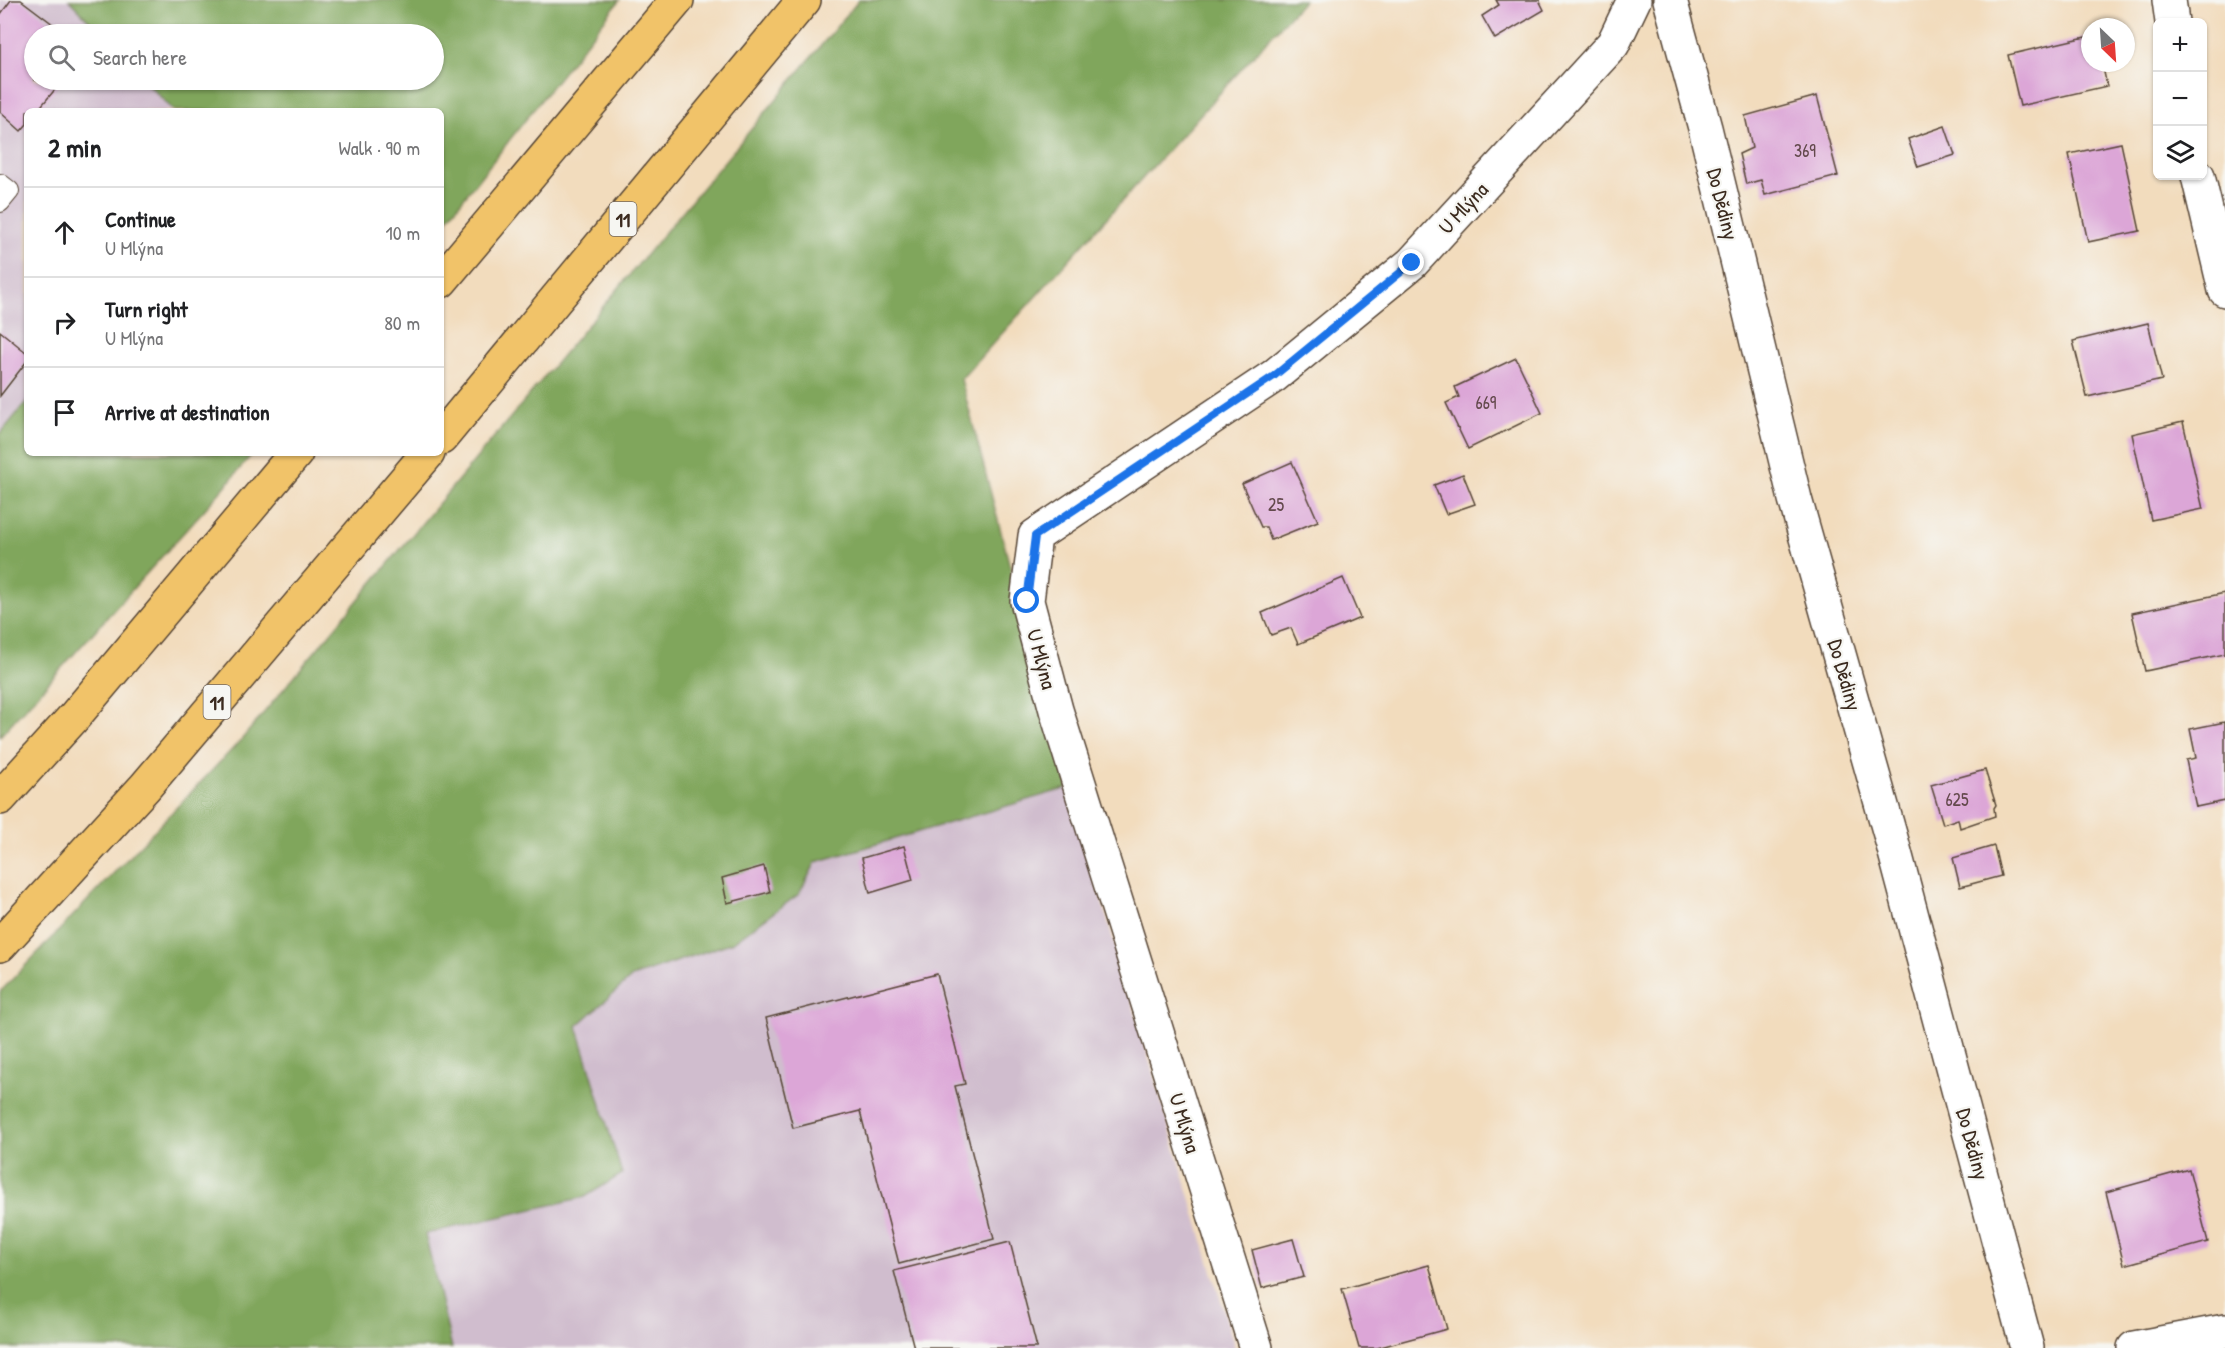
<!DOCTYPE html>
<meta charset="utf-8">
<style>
body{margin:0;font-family:"Patrick Hand",sans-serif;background:#f2f2f2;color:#202124}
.controls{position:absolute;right:18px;top:18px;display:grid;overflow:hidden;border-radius:9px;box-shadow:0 2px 4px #0004}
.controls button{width:54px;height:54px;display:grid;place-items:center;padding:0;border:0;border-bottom:2px solid #e0e0e0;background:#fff;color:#202124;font:30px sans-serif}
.compass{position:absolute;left:2081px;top:18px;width:54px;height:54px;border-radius:50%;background:#fff;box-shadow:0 2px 4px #0004;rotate:155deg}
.stop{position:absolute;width:18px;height:18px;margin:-14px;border:4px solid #1a73e8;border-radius:50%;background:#fff}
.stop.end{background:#1a73e8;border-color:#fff;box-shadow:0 2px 6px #0008}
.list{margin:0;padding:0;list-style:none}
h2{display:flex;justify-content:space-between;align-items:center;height:78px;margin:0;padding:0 24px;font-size:26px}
h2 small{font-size:20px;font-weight:400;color:#757577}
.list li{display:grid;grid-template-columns:39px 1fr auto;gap:18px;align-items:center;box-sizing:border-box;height:90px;padding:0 24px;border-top:2px solid #e0e0e0}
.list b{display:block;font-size:22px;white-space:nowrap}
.list p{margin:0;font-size:20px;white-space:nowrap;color:#757577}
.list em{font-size:20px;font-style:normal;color:#757577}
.icon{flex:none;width:33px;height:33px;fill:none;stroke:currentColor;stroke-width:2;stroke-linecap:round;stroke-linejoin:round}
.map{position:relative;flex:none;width:2225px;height:1348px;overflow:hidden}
.search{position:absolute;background:#fff;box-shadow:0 2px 4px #0004;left:24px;top:24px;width:420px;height:66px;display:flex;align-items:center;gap:15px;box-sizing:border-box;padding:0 21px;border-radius:33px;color:#757577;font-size:22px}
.panel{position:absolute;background:#fff;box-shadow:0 2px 4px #0004;left:24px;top:108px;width:420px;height:348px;border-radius:9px}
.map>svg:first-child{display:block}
.industrial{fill:#d0bdce}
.forest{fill:#80a65c;stroke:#5e683d;stroke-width:1.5}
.building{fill:#dca6d7}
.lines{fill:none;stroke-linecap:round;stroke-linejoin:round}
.lane-casing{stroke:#564536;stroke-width:22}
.street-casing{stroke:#564536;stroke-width:36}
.highway-casing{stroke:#564536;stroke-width:36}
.lane{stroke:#fff;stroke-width:20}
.street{stroke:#fff;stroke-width:33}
.highway{stroke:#f1c369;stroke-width:33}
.route{stroke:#1a73e8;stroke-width:8}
.labels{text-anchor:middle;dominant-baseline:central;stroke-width:4.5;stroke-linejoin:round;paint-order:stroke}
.number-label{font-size:18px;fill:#63494c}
.shield{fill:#f6f6f2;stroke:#73675e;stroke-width:1.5}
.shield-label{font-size:20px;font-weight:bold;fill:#3b2a1e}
.street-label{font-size:21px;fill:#3b2a1e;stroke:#f6f6f2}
</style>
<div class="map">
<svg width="2225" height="1348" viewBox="0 0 2225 1348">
<rect width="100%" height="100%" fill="#f6f6f2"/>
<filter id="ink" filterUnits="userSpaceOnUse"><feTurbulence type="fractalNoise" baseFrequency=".0167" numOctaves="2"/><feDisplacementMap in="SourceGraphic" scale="12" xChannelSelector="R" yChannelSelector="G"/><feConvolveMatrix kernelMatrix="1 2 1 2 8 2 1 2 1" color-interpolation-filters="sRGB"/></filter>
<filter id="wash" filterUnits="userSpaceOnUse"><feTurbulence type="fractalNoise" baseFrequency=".008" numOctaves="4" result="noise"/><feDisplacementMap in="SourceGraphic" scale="24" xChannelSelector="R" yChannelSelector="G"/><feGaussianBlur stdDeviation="1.35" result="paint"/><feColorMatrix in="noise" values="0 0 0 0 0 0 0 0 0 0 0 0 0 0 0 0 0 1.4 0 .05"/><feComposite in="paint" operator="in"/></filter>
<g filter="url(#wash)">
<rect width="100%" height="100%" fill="#f2dcbd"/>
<g class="industrial">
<path d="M0,0h69l33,34h-68v46h110l30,31h-147v290l-27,33z"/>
<path d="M1068,788l167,560h-783l-28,-114 161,-37 37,-23 -45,-148 55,-49 101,-35 66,-48 17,-32z"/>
</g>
<g class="forest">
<path d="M69,0h551l-179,227v-116h-267l-30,-31h290v-46h-332z"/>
<path d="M859,0h445l-343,379 107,409 -252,74 -17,32 -66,48 -101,35 -55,49 45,148 -37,23 -160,37 27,114h-452v-356l241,-252z"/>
<path d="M27,401v52h226l-30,36 -223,247v-302z"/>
</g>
<g id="blocks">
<g class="building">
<path d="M11,0h10l45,34h-32v46h29l-26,31h-10v13l-6,7 -21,-19v-97z"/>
<path d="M1496,0h43l5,10 -49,29 -13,-23 17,-11z"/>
<path d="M2090,36v27h12l5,23 -87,20 -12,-51z"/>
<path d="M1817,96l21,80 -73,19 -4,-15 -15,4 -7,-30 13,-6 -7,-32z"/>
<path d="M1945,126l10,29 -37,12 -10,-28z"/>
<path d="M2121,143l19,88 -52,11 -19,-88z"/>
<path d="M2148,323l14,57 -75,17 -14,-56z"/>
<path d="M0,331l27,22v8l-27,35z"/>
<path d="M1516,358l26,55 -74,36 -22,-46 13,-6 -4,-10z"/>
<path d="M2183,422l20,87 -52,11 -19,-86z"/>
<path d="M1292,462l26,59 -47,19 -5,-13h-5l-19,-43z"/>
<path d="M1463,474l12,30 -29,10 -12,-29z"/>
<path d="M1343,578l17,40 -62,26 -7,-16 -20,7 -9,-22z"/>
<path d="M2225,593v61l-80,17 -13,-58z"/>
<path d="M2225,722v79l-29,6 -10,-47 10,-2 -6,-29z"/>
<path d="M1985,770l11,35 -2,3 1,8 -35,12 -2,-9 -15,5 -12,-39z"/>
<path d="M904,846l9,34 -43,13 -8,-35z"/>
<path d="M1994,846l7,30 -41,11 -7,-29z"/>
<path d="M764,866l6,26 -43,11 -5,-25z"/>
<path d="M937,974l28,110 -10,2 39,153 -95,25 -39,-153 -67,17 -27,-110z"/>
<path d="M2189,1169l19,73 -84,23 -18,-73z"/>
<path d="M1293,1239l11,38 -42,11 -10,-38z"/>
<path d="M1010,1242l27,106h-123l-20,-77z"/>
<path d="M1429,1265l18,64 -70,19h-18l-17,-59z"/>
</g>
</g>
</g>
<g filter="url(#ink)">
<use href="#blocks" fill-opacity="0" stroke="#564536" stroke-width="1.5"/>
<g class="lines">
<defs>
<path id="lane" d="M0,184l9,7 -9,11"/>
<g id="street">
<path d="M1670,0l35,128 90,371 98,346 134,503"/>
<path d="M2169,0l3,22"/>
<path d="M2198,176l27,114"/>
<path d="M1256,1348l-200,-638 -29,-109 8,-65 239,-160 138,-113 201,-219 21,-44"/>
<path d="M2134,1348l91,-17"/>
</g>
<g id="highway">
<path d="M441,281l236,-281"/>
<path d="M441,438l363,-438"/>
<path d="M0,798l74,-81 222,-264"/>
<path d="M0,945l145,-158 283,-334"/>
</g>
</defs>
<use href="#lane" class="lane-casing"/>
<use href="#street" class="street-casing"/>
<use href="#highway" class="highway-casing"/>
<use href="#lane" class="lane"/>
<use href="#street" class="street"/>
<use href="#highway" class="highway"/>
</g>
</g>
<g class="lines" filter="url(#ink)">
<path class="route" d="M1027,601l8,-65 239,-160 138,-113"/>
</g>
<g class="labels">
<g class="number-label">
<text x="1805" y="150">369</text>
<text x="1486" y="402">669</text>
<text x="1276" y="504">25</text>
<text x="1957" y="799">625</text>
</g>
<g class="shield">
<rect x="609.5" y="202" width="27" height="34" rx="4.5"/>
<rect x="203.5" y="685" width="27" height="34" rx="4.5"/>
</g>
<g class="shield-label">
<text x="623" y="219">11</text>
<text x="217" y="702">11</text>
</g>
<g class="street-label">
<text transform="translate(1723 204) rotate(76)">Do Dědiny</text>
<text transform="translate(1463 208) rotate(-47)">U Mlýna</text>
<text transform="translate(1042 659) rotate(75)">U Mlýna</text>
<text transform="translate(1845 675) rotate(74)">Do Dědiny</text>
<text transform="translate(1185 1123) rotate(73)">U Mlýna</text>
<text transform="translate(1973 1144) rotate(75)">Do Dědiny</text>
</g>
</g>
</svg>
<div class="controls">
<button>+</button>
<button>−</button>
<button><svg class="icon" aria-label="layers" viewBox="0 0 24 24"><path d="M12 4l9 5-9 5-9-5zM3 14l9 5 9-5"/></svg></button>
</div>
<svg class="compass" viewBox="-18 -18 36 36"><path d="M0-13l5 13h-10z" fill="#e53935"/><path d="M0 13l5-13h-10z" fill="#757577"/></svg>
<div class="stop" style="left:1027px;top:601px"></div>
<div class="stop end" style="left:1412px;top:263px"></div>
<div class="search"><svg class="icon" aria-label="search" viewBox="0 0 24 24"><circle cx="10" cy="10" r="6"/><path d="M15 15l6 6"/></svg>Search here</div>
<section class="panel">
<h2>2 min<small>Walk · 90 m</small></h2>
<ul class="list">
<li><svg class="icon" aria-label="ahead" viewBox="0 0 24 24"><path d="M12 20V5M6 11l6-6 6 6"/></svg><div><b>Continue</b><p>U Mlýna</p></div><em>10 m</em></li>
<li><svg class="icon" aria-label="right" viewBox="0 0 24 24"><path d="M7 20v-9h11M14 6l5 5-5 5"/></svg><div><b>Turn right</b><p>U Mlýna</p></div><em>80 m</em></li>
<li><svg class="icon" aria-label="arrive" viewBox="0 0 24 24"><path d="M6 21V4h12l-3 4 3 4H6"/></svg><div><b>Arrive at destination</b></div></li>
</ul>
</section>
</div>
